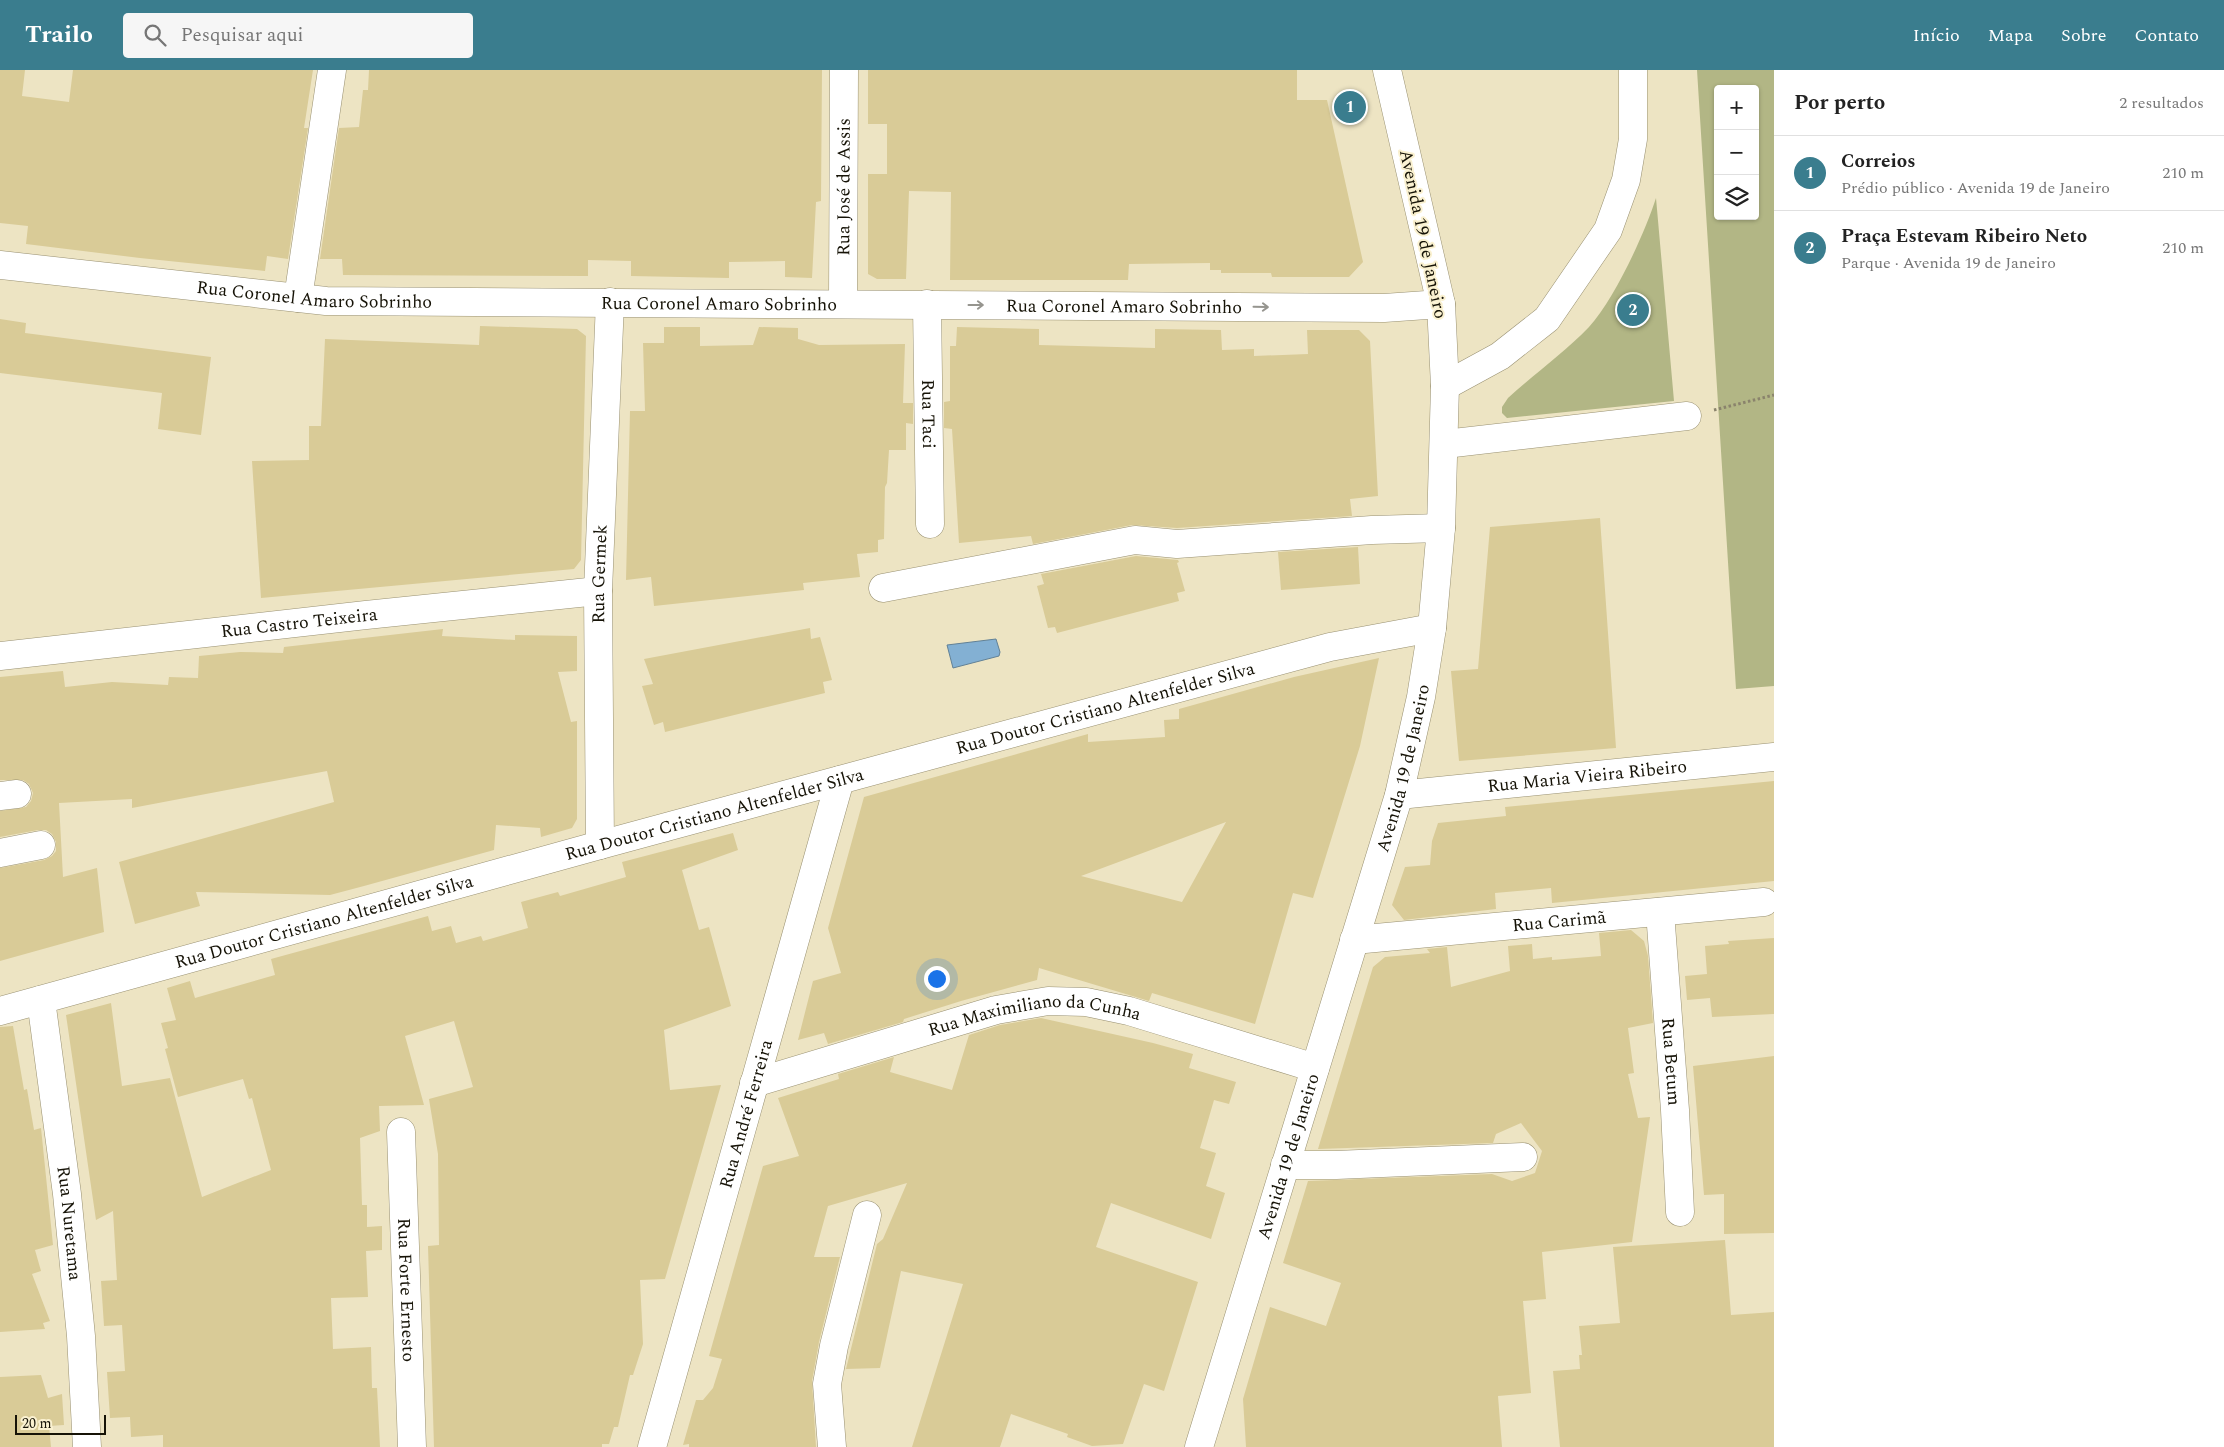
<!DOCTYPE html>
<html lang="pt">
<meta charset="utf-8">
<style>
body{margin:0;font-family:Spectral,serif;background:#f6f6f6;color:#222}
.controls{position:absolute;right:15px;top:15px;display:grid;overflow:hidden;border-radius:5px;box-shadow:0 1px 4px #0004}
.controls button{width:45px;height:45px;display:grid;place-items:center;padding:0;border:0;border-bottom:1px solid #e0e0e0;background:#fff;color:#222;font:25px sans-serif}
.scale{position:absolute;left:15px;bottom:12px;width:91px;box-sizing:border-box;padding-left:5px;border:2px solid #161307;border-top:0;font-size:14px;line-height:18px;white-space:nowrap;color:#161307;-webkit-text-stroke:4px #faf1d0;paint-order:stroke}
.you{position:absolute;left:936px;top:908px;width:18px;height:18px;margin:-12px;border:4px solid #fff;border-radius:50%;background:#1a73e8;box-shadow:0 0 0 8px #1a73e833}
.badge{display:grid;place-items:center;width:32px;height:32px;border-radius:50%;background:#3a7d8e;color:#fff;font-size:16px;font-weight:700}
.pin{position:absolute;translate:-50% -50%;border:2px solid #fff;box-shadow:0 1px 5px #0006}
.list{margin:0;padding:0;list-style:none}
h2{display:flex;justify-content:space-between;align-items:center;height:65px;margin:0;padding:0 20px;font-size:21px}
h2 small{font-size:16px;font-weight:400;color:#767676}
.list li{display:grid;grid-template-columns:32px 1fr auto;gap:15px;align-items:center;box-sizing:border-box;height:75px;padding:0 20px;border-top:1px solid #e0e0e0}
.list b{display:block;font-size:19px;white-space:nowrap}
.list p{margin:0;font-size:16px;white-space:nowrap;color:#767676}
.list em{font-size:16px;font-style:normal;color:#767676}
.icon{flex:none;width:28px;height:28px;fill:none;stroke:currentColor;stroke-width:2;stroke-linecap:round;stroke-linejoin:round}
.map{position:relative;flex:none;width:1774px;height:1377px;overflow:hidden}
header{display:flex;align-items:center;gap:30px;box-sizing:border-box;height:70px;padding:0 25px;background:#3a7d8e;color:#fff}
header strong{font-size:24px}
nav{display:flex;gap:28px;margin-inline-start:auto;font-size:18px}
.search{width:350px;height:45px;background:#f6f6f6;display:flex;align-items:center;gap:12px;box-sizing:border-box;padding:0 18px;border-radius:5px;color:#767676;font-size:19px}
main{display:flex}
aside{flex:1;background:#fff}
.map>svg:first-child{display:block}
.green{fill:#b2b685;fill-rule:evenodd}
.water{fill:#83b0d3;stroke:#628196}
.building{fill:#d9cb97;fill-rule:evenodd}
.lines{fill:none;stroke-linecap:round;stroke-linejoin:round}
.minor-casing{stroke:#999172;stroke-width:29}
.major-casing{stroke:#999172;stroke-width:29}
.path{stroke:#8a836c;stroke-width:3;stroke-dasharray:2.5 2.5;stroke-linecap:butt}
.minor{stroke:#fff;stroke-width:28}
.major{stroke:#fff;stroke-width:28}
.oneway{stroke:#96958f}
.labels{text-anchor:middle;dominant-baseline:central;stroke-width:4;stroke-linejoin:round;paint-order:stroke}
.street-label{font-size:18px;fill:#161307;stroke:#faf1d0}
</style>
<header>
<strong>Trailo</strong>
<div class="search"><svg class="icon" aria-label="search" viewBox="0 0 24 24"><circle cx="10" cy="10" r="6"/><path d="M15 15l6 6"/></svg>Pesquisar aqui</div>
<nav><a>Início</a><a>Mapa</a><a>Sobre</a><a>Contato</a></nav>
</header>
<main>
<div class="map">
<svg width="1774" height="1377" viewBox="0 0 1774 1377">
<rect width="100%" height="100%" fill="#ede4c3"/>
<g class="green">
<path d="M1697,0h77v616l-38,3zM1718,19h37v127h-37z"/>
<path d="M1656,128l18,203 -167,17 -5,-5v-6l6,-9c26,-24 56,-45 81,-71 26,-29 55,-92 67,-129z"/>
</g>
<path class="water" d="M996,569l4,13 -1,4 -46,12 -6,-23z"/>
<g class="building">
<path d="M0,0h25l-3,26 47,6 4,-32h240l-9,58h4l-20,131 -21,-3 -2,15 -125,-13 -114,-14 2,-18 -28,-3z"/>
<path d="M369,0h453l-1,131 -5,1 -4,76 -27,-1v-16l-56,1v16l-98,-2v-15l-43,-1v16l-245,-1 -1,-16h-22l19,-131 20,-1 4,-37h5z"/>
<path d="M868,0h429v30h30l36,162 -14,15h-77l-1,-4h-50v-3h-11v-7l-81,1 -1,16h-178l1,-88 -42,-1 -3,88h-29l-9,-5v-100h19v-50h-19z"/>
<path d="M0,249l26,4 -1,10 186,24 -10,78 -43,-6 4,-36 -162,-20z"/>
<path d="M480,256l97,3 9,7 -5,224 -7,9 -313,29 -9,-137 57,-1v-34h12l4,-87 154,6z"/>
<path d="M664,257h36v19l53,-1 6,-18 39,1v11l21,6 86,-1 -2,59h10v21l-7,-1v27h-17l-2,33 -2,4 -1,52 -6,1v12l-21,2 3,23 -57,6 1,7 -150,16 -3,-29 -25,3 4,-169h15l-2,-68h21z"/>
<path d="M957,257l82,2v16l116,3v-19l66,1 1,20 32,-1v7l54,-2 -1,-24h52l11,11 8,155 -28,3 2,17 -175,12 -45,-3 -99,19 -2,-8 -72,7 -7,-114 -8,-1v-26l6,-1v-55h6z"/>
<path d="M1600,448l16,230 -157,13 -8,-90 27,-2 12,-142z"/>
<path d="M1358,477l2,37 -79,6 -3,-38z"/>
<path d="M1136,486l42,4 1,2 -2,1 8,28 -8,2 2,8 -122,32 -2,-6 -7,1 -11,-42 7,-2 -3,-10z"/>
<path d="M810,558l1,11 9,-2 6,21 6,22 -9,2 2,11 -160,39 -2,-10 -9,3 -12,-39 11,-2 -9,-25z"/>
<path d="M443,559l-1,7 73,4v-5l62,1v35l-19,1 13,50 6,-1v98l-5,9 -31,9 -1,-9 -44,-3 -2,25 -130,36 -34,9 -134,-3 4,14 -65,18 -16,-62 215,-60 -7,-31 -195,37v-9l-73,4 4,74 34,-9 7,64 -104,29v-93l44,-8 8,-4 4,-5v-9l-4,-8 -6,-4h-8l-38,7v-26l26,-4 5,-6 2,-8 -4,-9 -6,-4h-23v-103l63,-6 2,16 47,-5 56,3 1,-8 29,1 1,-22 41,-4 43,1 1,-6z"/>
<path d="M1379,588l-19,88 -47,152 -20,-5 -38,131 -103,-31 -3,8 -110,-33 -2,12 -76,21 -57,18 -1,3 -75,22 -4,-11 -26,7 15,-59 28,-8 -13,-45 36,-131 224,-63v8l77,-5 -1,-17 15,-1v-10l115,-32zM1226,752l-44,80 -101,-26z"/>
<path d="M1774,711v100l-222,22 -1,-15 -56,5 1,16 -92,11 -12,-15 13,-38 25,-2 2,-24 6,-18 68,-7 -1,-9z"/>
<path d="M733,763l5,17 -56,20 17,60 10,-3 22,79 -67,24 6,60 51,-5 -56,194 -25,1 3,64 -10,31h-3l-12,52h-4l-5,17h-7v3h-168l-6,-201 11,-1 -1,-91 -9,-55 44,-12 -19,-66 -49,15 19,69 -45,1 1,25 -20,7 2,67h5v22l15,-1v24l-16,1 2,46 -37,1 2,51 38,-2 1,41h5l3,59h-217v-12l-32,2 -1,-20 -20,1 -3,-46 18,-1 -3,-46 -18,1 -3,-45 16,-1 -4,-69 -17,9 -30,-205 45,-12 11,83 48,-8 32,119 69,-27 -19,-72 -3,1 -6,-20 -65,18 -13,-48 3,-1 -7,-25 15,-3 -9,-32 23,-7 5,17 80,-23 -4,-16 157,-43 4,15 19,-5 5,17 25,-7 2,5 45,-13 -7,-26 37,-10 2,4 66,-19 -4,-15z"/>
<path d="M1631,860l13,11 4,15 5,67 -25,5 6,45 -6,1 10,44 12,-1 -18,125 -90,10 4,47 -23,2 8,92 -33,3 4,51h-256l-3,-48 27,-92 56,19 15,-43 -58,-20 25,-82 184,-7 20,7 23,-8 7,-22 -21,-28 -25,11 -3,9 -175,6 55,-182 12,-10 45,-4 -3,-4 20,-2 4,40 59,-16 -2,-25 24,-2 1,15 19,-2v3l49,-4 -2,-23z"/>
<path d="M1774,868v76l-62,3 -2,-19 -23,2 -2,-24 22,-2 -2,-28 24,-2 -1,-3z"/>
<path d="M1041,948l112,25 40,11 -4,14 47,14 -7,22 -15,-4 -14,48 16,5 -10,33 19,7 -14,46 -100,-36 -15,44 102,35 -34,109 -20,-7 -21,60 -31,2 -25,-9 1,-3 -57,-20 -11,33h-88l51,-163 -62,-13 -21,97 -34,1 31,-125 6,-5 24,-56 -79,23 -14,51h26l-21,85 -7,39 4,66h-127v-3l-6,1 13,-45h7l10,-12 9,-29 -13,-3 54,-190 36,-10 -21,-58 61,-19 -1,-5 56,-17 -4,15 62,18 17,-55 31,-10z"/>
<path d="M13,956l11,64 3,-1 7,41 7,-2 12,117 -18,5 6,21 -9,3 18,47 -7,2 2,6 -45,3v-305z"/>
<path d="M1774,986v177l-50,1v-40l-20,1 -11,-129z"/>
<path d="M1725,1170l6,75 43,-3v135h-214l-7,-76 27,-2 -1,-14h3l-3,-29 41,-3 -7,-76z"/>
<path d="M41,1305l7,23 14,-4 2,31 -15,1 2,21h-51v-70z"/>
</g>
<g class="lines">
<defs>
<g id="minor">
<path id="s1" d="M0,195l326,36 1058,7 57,-4"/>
<path d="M298,228l34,-228"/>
<path id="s2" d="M843,233l1,-233"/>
<path id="s3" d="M927,234l3,220"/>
<path d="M1445,316l55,-30 47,-37 61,-89 18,-50 7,-41v-69"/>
<path d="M1445,374l242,-28"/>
<path d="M883,518l252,-48 42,4 195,-14 69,-2"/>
<path id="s4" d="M0,586l366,-41 232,-24"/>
<path id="s5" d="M1399,725l375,-38"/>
<path d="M0,726l17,-2"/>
<path id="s6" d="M600,775l-2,-254 12,-289"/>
<path d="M0,783l41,-8"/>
<path id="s7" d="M1660,842l15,198 5,102"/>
<path id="s8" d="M1354,870l410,-38"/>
<path id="s9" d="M41,930l26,194 14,142 6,111"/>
<path id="s10" d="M0,941l600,-166 730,-198 102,-19"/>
<path id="s11" d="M754,1013l242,-73 52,-9 38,1 43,9 186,57"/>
<path id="s12" d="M401,1062l11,315"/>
<path d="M1285,1095h51l187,-8"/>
<path id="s13" d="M652,1377l188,-667"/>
<path d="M832,1377l-5,-63 7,-38 33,-131"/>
</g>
<g id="major">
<path id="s14" d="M1199,1377l200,-652 22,-98 11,-69 9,-100 4,-142 -4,-82 -54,-234"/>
</g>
</defs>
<use href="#minor" class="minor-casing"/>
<use href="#major" class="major-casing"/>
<path class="path" d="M1714,340l60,-15"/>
<use href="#minor" class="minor"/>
<use href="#major" class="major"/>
</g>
<defs><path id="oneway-shaft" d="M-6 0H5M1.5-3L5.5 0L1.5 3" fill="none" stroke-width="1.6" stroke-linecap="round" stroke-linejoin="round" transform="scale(1.25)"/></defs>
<g class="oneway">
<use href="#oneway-shaft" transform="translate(976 235)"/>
<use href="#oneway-shaft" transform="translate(1261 237) rotate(1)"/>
</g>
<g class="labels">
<g class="street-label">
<text stroke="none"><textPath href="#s2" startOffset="116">Rua José de Assis</textPath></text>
<text transform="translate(1423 164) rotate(78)">Avenida 19 de Janeiro</text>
<text stroke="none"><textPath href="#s1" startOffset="316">Rua Coronel Amaro Sobrinho</textPath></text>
<text stroke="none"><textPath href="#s1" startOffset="721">Rua Coronel Amaro Sobrinho</textPath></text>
<text stroke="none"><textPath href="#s1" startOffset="1126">Rua Coronel Amaro Sobrinho</textPath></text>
<text stroke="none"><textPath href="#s3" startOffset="110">Rua Taci</textPath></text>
<text stroke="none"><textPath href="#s6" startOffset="271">Rua Germek</textPath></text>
<text stroke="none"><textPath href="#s4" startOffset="301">Rua Castro Teixeira</textPath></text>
<text stroke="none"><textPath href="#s10" startOffset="1146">Rua Doutor Cristiano Altenfelder Silva</textPath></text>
<text stroke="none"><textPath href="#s14" startOffset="709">Avenida 19 de Janeiro</textPath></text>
<text stroke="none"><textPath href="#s5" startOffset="189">Rua Maria Vieira Ribeiro</textPath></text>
<text stroke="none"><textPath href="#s10" startOffset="741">Rua Doutor Cristiano Altenfelder Silva</textPath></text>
<text stroke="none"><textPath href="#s10" startOffset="336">Rua Doutor Cristiano Altenfelder Silva</textPath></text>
<text stroke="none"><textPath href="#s8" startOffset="206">Rua Carimã</textPath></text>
<text stroke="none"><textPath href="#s11" startOffset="291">Rua Maximiliano da Cunha</textPath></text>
<text stroke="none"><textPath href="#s7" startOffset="150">Rua Betum</textPath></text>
<text stroke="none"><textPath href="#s13" startOffset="346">Rua André Ferreira</textPath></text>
<text stroke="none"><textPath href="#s14" startOffset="304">Avenida 19 de Janeiro</textPath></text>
<text stroke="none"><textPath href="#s9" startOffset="225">Rua Nuretama</textPath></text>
<text stroke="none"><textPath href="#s12" startOffset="158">Rua Forte Ernesto</textPath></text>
</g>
</g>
</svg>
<div class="controls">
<button>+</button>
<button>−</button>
<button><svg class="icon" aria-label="layers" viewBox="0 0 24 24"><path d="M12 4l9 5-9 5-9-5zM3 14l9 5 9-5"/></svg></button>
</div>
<div class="scale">20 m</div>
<div class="you"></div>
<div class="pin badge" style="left:1350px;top:37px">1</div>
<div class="pin badge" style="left:1633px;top:240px">2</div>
</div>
<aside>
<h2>Por perto<small>2 resultados</small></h2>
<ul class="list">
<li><span class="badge">1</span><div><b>Correios</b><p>Prédio público · Avenida 19 de Janeiro</p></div><em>210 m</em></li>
<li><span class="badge">2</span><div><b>Praça Estevam Ribeiro Neto</b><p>Parque · Avenida 19 de Janeiro</p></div><em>210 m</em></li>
</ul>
</aside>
</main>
